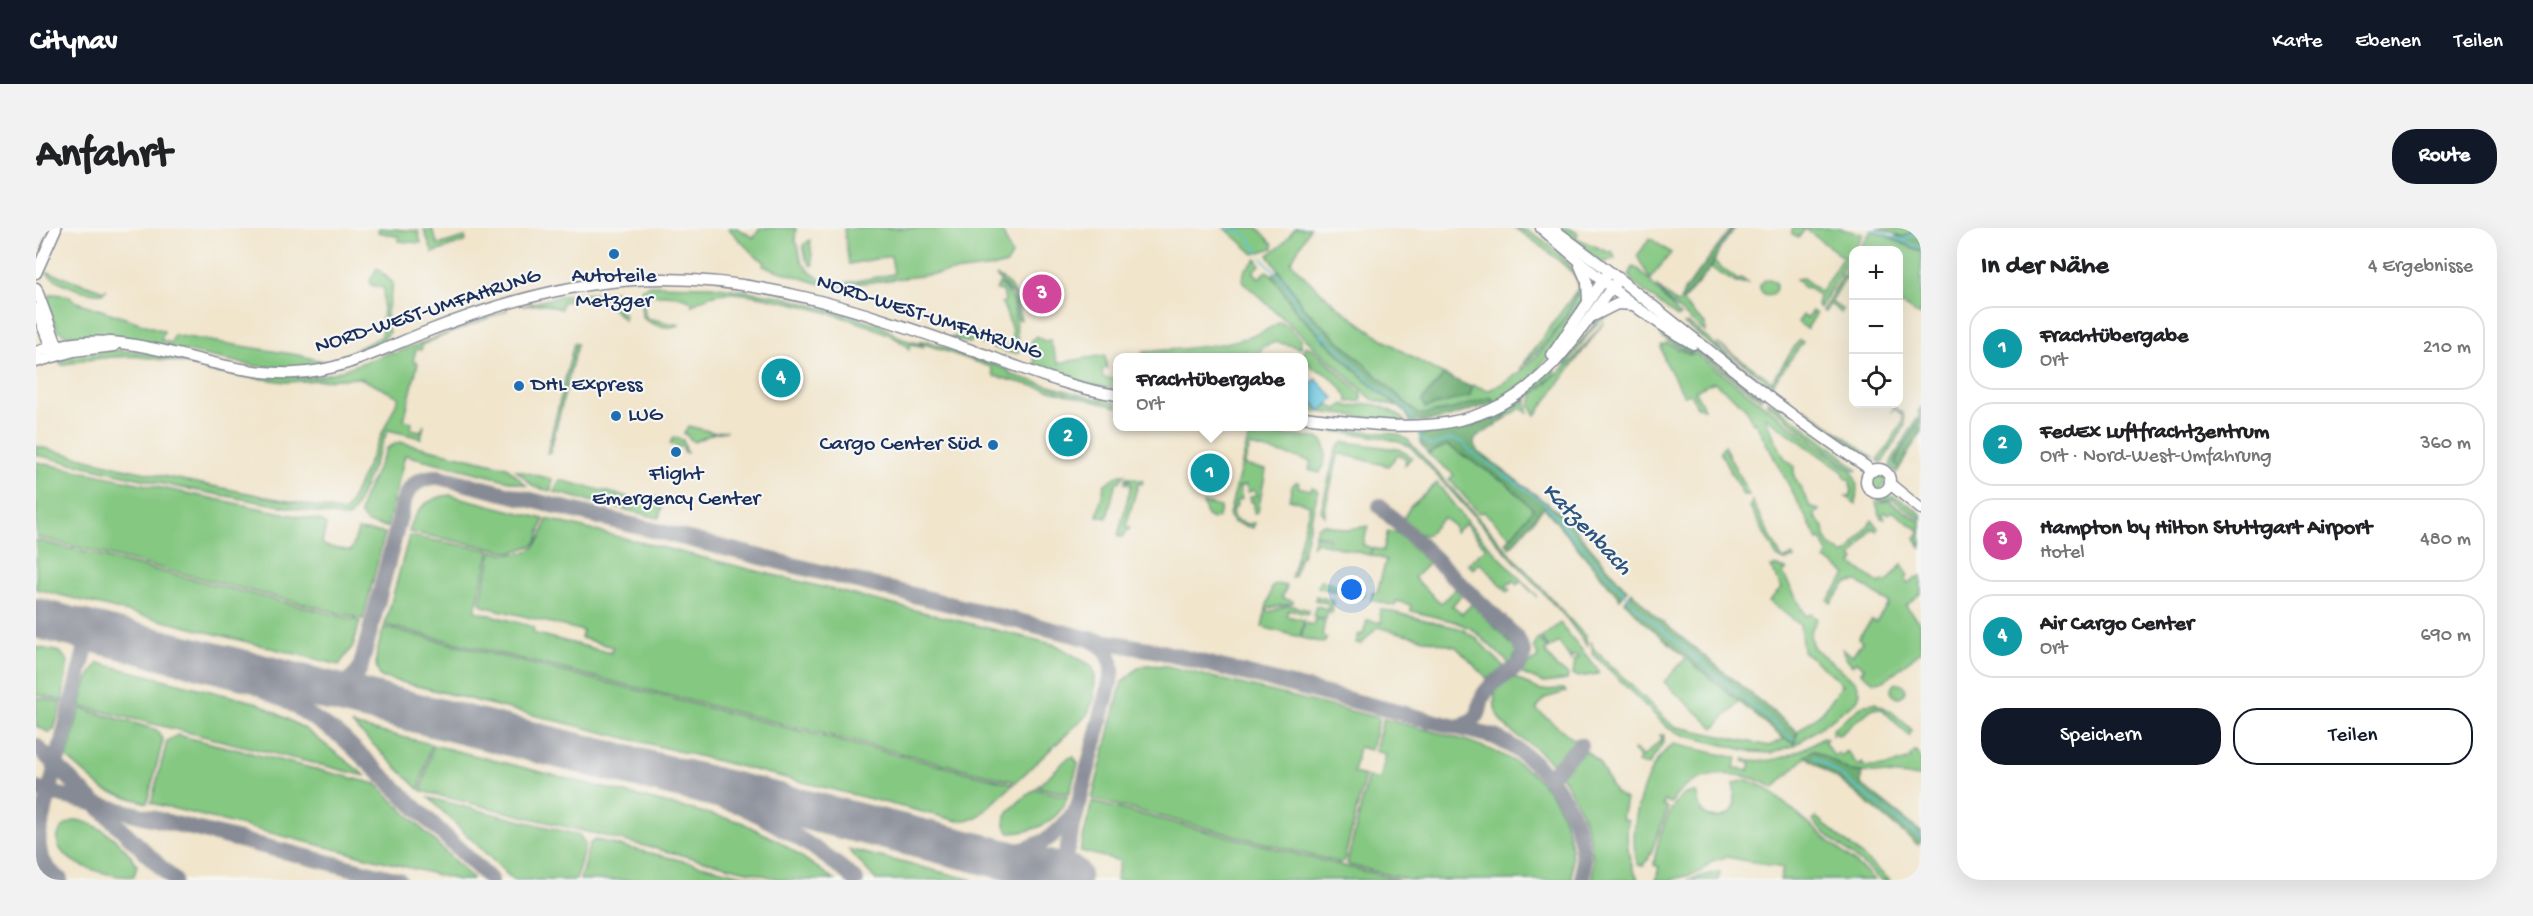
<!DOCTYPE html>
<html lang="de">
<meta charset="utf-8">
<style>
body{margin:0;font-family:"Gochi Hand",sans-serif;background:#f2f2f2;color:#202124}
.controls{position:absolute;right:18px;top:18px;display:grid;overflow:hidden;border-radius:12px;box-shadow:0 6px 24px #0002}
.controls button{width:54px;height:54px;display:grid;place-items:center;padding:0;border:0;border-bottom:2px solid #e0e0e0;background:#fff;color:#202124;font:30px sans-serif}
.you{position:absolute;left:1316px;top:362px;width:21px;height:21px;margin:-15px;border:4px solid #fff;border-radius:50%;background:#1a73e8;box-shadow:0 0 0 9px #1a73e833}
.badge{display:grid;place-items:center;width:39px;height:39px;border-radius:50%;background:#111827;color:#fff;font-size:20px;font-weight:700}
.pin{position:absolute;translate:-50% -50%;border:3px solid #fff;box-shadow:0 2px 6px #0006}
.popup{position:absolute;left:1077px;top:125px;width:195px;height:78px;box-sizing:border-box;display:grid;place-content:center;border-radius:12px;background:#fff;filter:drop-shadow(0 2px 4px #0005);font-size:20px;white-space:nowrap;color:#757577}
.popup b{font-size:22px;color:#202124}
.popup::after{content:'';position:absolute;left:50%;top:100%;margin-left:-12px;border:12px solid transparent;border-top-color:#fff}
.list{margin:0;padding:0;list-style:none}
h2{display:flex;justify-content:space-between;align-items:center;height:78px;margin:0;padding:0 24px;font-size:26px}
h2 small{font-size:20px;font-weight:400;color:#757577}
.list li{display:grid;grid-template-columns:39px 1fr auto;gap:18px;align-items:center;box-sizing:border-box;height:84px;margin:0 12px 12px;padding:0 12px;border:2px solid #e0e0e0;border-radius:24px}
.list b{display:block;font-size:22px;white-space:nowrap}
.list p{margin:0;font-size:20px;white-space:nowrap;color:#757577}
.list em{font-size:20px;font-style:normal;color:#757577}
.actions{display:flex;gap:12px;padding:18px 24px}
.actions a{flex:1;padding:14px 0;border:2px solid #111827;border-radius:24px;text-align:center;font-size:21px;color:#111827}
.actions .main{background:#111827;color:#fff}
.icon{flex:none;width:33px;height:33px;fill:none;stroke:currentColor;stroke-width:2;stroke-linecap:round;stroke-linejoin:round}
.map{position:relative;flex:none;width:1885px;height:652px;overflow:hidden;border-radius:24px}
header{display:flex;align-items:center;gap:36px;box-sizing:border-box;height:84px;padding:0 30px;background:#111827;color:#fff}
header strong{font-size:28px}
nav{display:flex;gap:33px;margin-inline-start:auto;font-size:21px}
.intro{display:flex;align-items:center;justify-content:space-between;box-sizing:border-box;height:144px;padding:0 36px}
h1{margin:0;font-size:42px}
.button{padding:15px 27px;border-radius:24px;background:#111827;color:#fff;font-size:21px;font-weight:700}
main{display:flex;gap:36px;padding:0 36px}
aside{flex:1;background:#fff;border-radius:24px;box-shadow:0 6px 24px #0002}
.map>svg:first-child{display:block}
.green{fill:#85c882;stroke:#507c70;stroke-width:1.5}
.forest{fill:#6cac70;stroke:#446e67;stroke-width:1.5}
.water{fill:#62c4e0;stroke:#3e7a9f;stroke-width:1.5}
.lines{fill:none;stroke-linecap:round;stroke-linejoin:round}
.stream{stroke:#62c4e0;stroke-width:1.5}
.taxiway{stroke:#868a95;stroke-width:16}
.runway{stroke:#868a95;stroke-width:40}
.major-casing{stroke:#868a95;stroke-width:13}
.major{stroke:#fff;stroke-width:10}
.poi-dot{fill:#1f6fb2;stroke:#f6f6f2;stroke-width:2}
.labels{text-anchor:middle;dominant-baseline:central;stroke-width:4.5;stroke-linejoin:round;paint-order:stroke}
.poi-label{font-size:22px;fill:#1b2f5e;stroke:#f6f6f2}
.street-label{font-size:22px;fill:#1b2f5e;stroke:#f6f6f2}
.water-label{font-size:24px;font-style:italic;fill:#2d547e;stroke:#f6f6f2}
</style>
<header>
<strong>Citynav</strong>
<nav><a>Karte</a><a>Ebenen</a><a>Teilen</a></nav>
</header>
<div class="intro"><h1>Anfahrt</h1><a class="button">Route</a></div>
<main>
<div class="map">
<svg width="1885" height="652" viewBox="0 0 1885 652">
<rect width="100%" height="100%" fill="#f6f6f2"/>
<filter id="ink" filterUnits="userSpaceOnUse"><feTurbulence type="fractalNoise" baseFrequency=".0167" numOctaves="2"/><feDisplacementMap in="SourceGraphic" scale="12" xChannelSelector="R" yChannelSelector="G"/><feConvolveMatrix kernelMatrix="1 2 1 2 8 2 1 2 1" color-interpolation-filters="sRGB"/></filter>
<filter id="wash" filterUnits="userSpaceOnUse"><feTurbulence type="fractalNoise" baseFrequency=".008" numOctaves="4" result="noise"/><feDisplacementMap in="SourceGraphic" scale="24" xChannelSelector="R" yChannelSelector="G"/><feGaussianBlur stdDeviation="1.35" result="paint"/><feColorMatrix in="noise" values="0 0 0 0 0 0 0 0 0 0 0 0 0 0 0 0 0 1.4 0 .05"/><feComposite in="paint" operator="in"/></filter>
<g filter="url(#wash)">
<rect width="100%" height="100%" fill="#f1e5cc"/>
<g class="green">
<path d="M343,0l39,3 3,12 -23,-2 1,-4 -21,-5z"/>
<path d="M692,0h9l17,10 6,-10h36l-1,14c5,5 4,11 6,18 3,9 14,15 21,21l-1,3 -58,-18 2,-4 -11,-7z"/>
<path d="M823,0h142l11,28 -5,8 -13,3 -154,19 -1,-2 55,-10 -3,-18 -42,8 -5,-35z"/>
<path d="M1189,0h33l15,16v4l-19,6z"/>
<path d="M1259,0h15l-19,34c39,45 100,85 153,113l-22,26 50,-10v-6l17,5c13,-6 25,-13 36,-22 15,-14 63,-68 51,-90 -7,-12 -47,-41 -61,-50 21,0 60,37 67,57l3,-1c-1,6 0,13 -3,19 -13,31 -57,92 -91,101l1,-5 -2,-2 -36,12 -35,6 -115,-107 -36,-53 14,-10z"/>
<path d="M1520,0h12l10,5 -2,5 34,15 2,-2 3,7 -12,5z"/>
<path d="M1756,0h45l26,6 -43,74 -3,-2 2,-10 -12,-9 -3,1 -8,-9 7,-1 18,14 22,-35 -38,-28 -6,8 -7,-3z"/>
<path d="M1840,0h45v3l-7,-1 -10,7z"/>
<path d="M396,1l6,16 27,-8 1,4 -33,12 -9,-23z"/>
<path d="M1836,2l49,21v65l-22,-13 -1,-53h-40z"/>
<path d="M1614,10l21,15 -21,26 -13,-23z"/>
<path d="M774,12l3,25 -2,1 -5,-7 -3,-14z"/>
<path d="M1817,30v24l-8,-4 -14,24 12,8 -2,3 -11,-9 -5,8 -3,-1z"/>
<path d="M1221,31l3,6 -7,6 6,7 8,-7 5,4 26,39 99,93 -25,-8 -130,-118 3,-11z"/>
<path d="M1677,33l26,20 2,-3 7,5h-12l-25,-15z"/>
<path d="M1597,39l7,3 40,46 -3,1 -45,-35 -3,-7z"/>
<path d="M341,40l16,15 -8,40h-3l2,-35 -13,-3 -1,-4z"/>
<path d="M13,44l55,19 3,-2 -4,4c-17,2 -44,-9 -56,-20z"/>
<path d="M960,48c19,7 22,26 25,44h-3l-5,-25z"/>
<circle cx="1732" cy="59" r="8"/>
<path d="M963,55c17,11 16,33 18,52 1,7 4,11 1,18h-7l-30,-9 -2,-8 -10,7 -20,-5 23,-5 11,3 11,10 17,2c5,-14 -4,-33 -9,-45l3,-2 -2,-10 -7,-1z"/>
<path d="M613,57l62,1 69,10 98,28 24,15 22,6 -1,2 -12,-3 -2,6c-14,-25 -150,-58 -180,-57 -15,0 -26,4 -38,13l2,-4c-13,-8 -29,-7 -44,-7l-6,8 3,15 33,7c-11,5 -29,0 -37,-8l-1,-19 -2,-1 3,-9z"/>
<path d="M1621,58l20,18 4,-5c6,10 15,17 24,25v8l-37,-31z"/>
<path d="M1541,62c-10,31 -34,58 -57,79z"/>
<path d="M580,63l11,7v3l-6,-2 -3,12 7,3 -1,6 -14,-14 -27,-7 -21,3 -1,7 -19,-5 -20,2 39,-10z"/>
<path d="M15,66l16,1 10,7 87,29 -3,9 10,3 3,-8 124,20 32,8 -29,6 -46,-3 -131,-28 -57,-2 -10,-7 -11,-26z"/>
<path d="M1580,81l-1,4c-21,5 -35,36 -49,51l-3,-1 36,-45z"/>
<path d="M472,82l-85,34 -2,6 -5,-1 -3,12 5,2 -14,57 8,2 -1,7 10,2 3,-6 -3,13 -33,-8 -35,83 -5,5 -171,-31 -141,-32v-9l91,23 216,43 4,-3 52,-112 -39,-19 -74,4 -81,-11v-4c-59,-11 -84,-16 -143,-2l-5,-5 56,-10 28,2 118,23 56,2 22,-5 54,-20 2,2z"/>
<path d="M1776,83l4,3 -9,15 -9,-7 5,-7 4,3z"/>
<path d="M1243,94l6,2 16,15v9l-25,-6 -14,5 -4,10h-117l3,-5c40,-4 102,-5 135,-30z"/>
<path d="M1568,94l-68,93 -6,-9 4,-12 40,-35z"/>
<path d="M1652,95l71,57 106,78 -1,4 -180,-138z"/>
<path d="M346,98l6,1 1,6 -9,10 -44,16 45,-22z"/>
<path d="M1623,103l25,14 167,126 6,12 -1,21 -10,-8h5l-1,-16 -4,-1 -3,-7 -79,-56 21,43 9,7v10l17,32 8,2 -5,6 10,11 1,10 6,9 12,8h4l25,-34 6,8 -2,3 -4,-3 -20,29 3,2 -3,5 28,20 3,-3 4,2 15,-19 6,12 -3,2 2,5 14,-7v17l-15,13 15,19v26l-37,30 -10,1 -13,-10 3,-4 -8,-7 -4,4 -7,-9 -2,-7 9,6 11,-13 -5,-4 14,-18 4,2 13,-19 -31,-21 -12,1 -15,20 -3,-3 19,-26 -22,-15 3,-6 -7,-14 -3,1 -63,-118 -2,1 -9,-17 -30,-24 -19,9 9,17 -7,-1 -6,-13 -7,2 -20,-37 -3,-13 6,-3 23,12 2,-1 -30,-17z"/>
<path d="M1000,108l8,5 6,-1 8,23 47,-8 2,13 -5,1 1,9 14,1v10l-30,-5 -49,-16 -3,-5 -4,-22z"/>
<path d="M1644,111l30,19 51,38v3z"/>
<path d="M1763,112l4,2 -31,43 -55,-42 55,38z"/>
<path d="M891,113l82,29v4l68,20 40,9v4l-123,-31 -3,-9 -72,-25z"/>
<path d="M538,115l3,1 -27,109h-3z"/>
<path d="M1269,118l8,3 48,44v8l-13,1c-2,-13 -22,-32 -35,-33l-10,-12z"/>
<path d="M1518,141l2,2 -2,3 -28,25 -56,24 -44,9 43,-10z"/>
<path d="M1267,167l17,16 8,-6 9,4 7,-5c9,6 13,0 23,0 10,-1 33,9 38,18l-102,-12z"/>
<path d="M1733,172l70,53 18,17 -3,1 -87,-68z"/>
<path d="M1491,173l1,12 -7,-5 -15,10 -3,-6z"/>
<path d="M1768,179l71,52 -10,-4z"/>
<path d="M1858,179l9,7 2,11 -23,38 -4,-2 25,-39 -1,-7 -7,-6 -3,2z"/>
<path d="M1884,186l1,4 -24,39 -2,8 4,4 -3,4 -6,-7 2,-6z"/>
<path d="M1267,197l93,9 11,5 178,197 3,11 -21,-28 -156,-172c-26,-15 -106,-17 -140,-20z"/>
<path d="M652,198l25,6 14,-1 -13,2 -20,9 -10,-9z"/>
<path d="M1220,205l62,5c13,7 7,23 2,35l-11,-3 2,-9 -61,-15 -6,19 22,5 -8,42 -4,1v-11h-3l-1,-5 6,-1 -2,-6 -6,2 -2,-7 -7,2 3,12 -6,2 1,4 -5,6 2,8 13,5 8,-1 -2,5 -20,-6 -4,-7 19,-76z"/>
<path d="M637,209l10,3 4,13 -3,-1v-4l-14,-4z"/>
<path d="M363,214l108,25 19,18 -121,-30 -18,72 -20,-4 -7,-9 3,-15 24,-51z"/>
<path d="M1308,214l54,7 14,8 -7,8 1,-6 -8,-4 -10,11 -47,-12h-7l3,-6z"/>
<path d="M1411,217l58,37 29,27 -22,29 -28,-26 -5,1 -30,-34 5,-4 -26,-21z"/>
<path d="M1688,218l25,49h-6l-23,-43z"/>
<path d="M1302,228l-13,53v7l-4,-5 13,-54z"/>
<path d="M0,234l285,59 5,4 -4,18 3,3 26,5 7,-21 27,3 -22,86 -327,-82z"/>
<path d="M480,242l36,9 -1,12 -17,-4z"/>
<path d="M1084,246h5l-6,8h-3l-9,36 -10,-2 8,-32z"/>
<circle cx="1842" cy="254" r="7"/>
<path d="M1090,249l17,4 -1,3h-4l-12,42 4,2 -8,9 -4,-1 13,-51 -7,-2 1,-2h7l-7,-2z"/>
<path d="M524,252l76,19 16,-3 12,3 -5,19 -105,-26z"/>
<path d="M1260,254h3l-1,5 13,3 1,-3 6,4 -16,65 -3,2 -5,19 -3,1 19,-73 -21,-6 3,-13z"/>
<path d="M1401,255l30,39 70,75 -16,-16 -4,4 -4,-4 -7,5 4,4 -3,2 -27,-30 -7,7 -5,-5 18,-16 -21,-24 -10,8 -1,-6 -11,-8 -16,17 -8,-1 -16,-15 7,-12z"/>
<path d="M414,267l94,24 -7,23 -6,4 -19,6 -103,-20c6,-22 17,-34 41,-37z"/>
<path d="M1847,268c14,-2 27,10 38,18v5l-28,-19h-16z"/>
<path d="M1716,273l31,59 9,-5 2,3 -10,3 -7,-4 -27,-50z"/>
<path d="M1852,273l33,21v26l-6,-10 5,-7 -28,-20 -3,3 -4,-2 -2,3 2,4 -4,-1 -5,-15z"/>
<path d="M1167,275l18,4 -2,10 -6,2 -6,-3z"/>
<path d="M511,291l509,126 36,21 3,11 -1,21 -7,17 -71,67 -631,-157 24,-89 81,14 -15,61 59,16 -1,6 78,20 2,-6 -32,-9 2,-7 -100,-25 -3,-4 12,-51c34,7 47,2 55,-32z"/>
<path d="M1288,296l23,6 21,-4 -5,19 9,3 -2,7 -54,-13 -4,5 3,-12 14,5v-3l-14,-3 2,-7z"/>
<path d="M1352,303l11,3 30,29 -15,15 27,25 15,-15 6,6 -10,12 10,8 10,-10 45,46 -6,15 -39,-36 -16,-7 -45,-11v-6l-15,-4 -1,5 -24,-6 1,-7h5l9,-33 -15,-5 2,-7 10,3z"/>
<path d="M0,312l324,81 -7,25 -14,19 -303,-76z"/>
<path d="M1740,338l11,4 -4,3 23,43 5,-2 6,5c-6,11 -10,18 -3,29l42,34 4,10 -3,9 -62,44 -23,8 -19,-1 -67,-16 -18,-8 -75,-74 -2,-13 2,7 80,78 96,20 15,-7 11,4 3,-12 25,-20 20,-27 -40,-33 -3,-26 -31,-24 13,-13 -11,-21z"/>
<path d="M1284,352l20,5v8l-22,-6z"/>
<path d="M1241,356l10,2 -5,12 11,3v2l-27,6 6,-22z"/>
<path d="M1309,358l20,5v5l-3,2 -20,-5z"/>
<path d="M1280,368l18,5 -2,12 -5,-1 -1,7 -13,-3 3,-10 12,3 1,-5 -14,-4z"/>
<path d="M1253,377l20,5 -2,4 -19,-4 -1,6 17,4 -4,17 -38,-10 4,-17 4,2z"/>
<path d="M1344,381l82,20 14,9 30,31 -16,12 -34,-34 -79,-20 -16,17 -5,-1 3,-9 4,1 4,-15 14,3z"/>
<path d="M1279,390l10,3 -3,15 5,2 -3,5 -23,-5 4,-15 8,2z"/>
<path d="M1524,395l38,47v4l-20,3 -5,-3 2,-15h4v-3h-8v4l-12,-18 -10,6 -8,-10z"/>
<path d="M348,399l630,157 -37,34 -18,3 -578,-144c-11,-14 -1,-34 3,-50z"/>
<path d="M1502,410l10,11 -3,2 12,17 11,6 -1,6 -23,3 -26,-11 20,-15 -4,-11z"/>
<path d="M0,419l24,5 8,9 -6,40 -26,-7z"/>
<path d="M1650,430l53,44 -25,26 -50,-46z"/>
<path d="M62,435l160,40 47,26 61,47 -286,-70 7,-26z"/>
<path d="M1110,437l21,1 212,52 -8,32 -12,-3 -6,26 12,3 -21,85 -3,2 -249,-64 30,-117 16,-14z"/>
<path d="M1477,449l27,13 24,-1 2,3 -21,6 -9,11 42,34 -23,23c-7,-6 -14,-13 -21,-19 -22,-15 -46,-26 -38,-57z"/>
<circle cx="1862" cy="462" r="7"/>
<path d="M0,469l26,6 -8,26 -4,4 -14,-7z"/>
<path d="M1839,475l17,9 20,18 -3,6 -27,-27 -9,-1 -35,28 -2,-4 -4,3 1,-6 32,-25z"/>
<path d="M44,480l74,21 4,2 5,9 -16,63 -43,-13 -37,-32z"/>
<path d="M1347,491c94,24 194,36 189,161h-163l-60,-15 -2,-2 21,-86 12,3 6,-26 -11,-3z"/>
<path d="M317,497l78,19 -12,45z"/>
<path d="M141,507l199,49 96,94 -1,2h-13l-307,-77 16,-61z"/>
<path d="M1624,507h4v6l-16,25 -10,-4 2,-4 -7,-7 2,-2 8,8 19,-18z"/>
<path d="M1787,509l4,2 -3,3 10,14 4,-3 3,3 6,-5 11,15 4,-3 3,4h19l27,-8 -1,-3 6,-5 5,7v19l-71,-6 -37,-21 -39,38c-32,-20 -82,-20 -103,15l-6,-2 -2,4 5,3 -20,52 -4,5h-6c-12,-33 5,-102 36,-121l63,14 -3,10 15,3 2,-8 -8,-2 1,-2c31,6 53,-5 79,-22z"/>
<path d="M397,517l308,77 39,20 55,38h-52l-362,-89z"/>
<path d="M1548,521l15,14 16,30 11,6 -4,20 6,1c-2,20 -1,42 11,60h-46c2,-39 -11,-75 -33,-106z"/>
<path d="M1038,529l4,7 -9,30 -32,-7 31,-29z"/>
<path d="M1711,552l19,8 109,92h-95l3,-12 -56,-11 -15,4 -12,11 -28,8h-16l3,-13 -5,-2c1,-18 17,-78 42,-72 3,5 1,8 3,13 7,17 28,14 36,1l-1,-24z"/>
<path d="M999,561l33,8c-10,25 -33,35 -58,36 -17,-17 12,-33 25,-44z"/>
<path d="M393,570l150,37 6,9 -9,36h-63z"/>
<path d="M1056,574l307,78h-283l4,-19 -40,-10z"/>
<path d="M1780,589l74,63h-9l-62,-52 -6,-7z"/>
<path d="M41,592c24,4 47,24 60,45l-3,11c-18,4 -88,-14 -75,-43 3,-8 10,-11 18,-13z"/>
<path d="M560,612l167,40h-183l10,-37z"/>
<path d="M812,621l125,31h-97z"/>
<path d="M1681,644h3l-2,8h-30z"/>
</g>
<g class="forest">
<path d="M1696,0h3l-14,19 -10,21 -28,33 -2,-2 3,-8z"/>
<path d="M1878,2l7,1v20l-27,-11 2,-4 8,1z"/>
<path d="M1243,42l25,38 115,107 35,-6 36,-12 3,2 -2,5 -52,16 -28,2 -6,-10 -37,-29 -70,-69 -26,-39z"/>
<path d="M1408,147l27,12 -1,9 -45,12 -3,-7z"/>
<path d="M1885,179v24l-22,38 -4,-7 26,-44 -3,-6z"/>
<path d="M1467,184l3,6 -31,21 -1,5 5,8 86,65 62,73 -7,9 -76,-92 -34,41 -4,-5 27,-34 -28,-27 -58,-37 -19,9 -7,-10 -2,-10 49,-7z"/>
<path d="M1596,364l22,23 143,116 -2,12 -11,-4 -139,-116 -20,-21z"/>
<path d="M1777,522l37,21 12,1 -1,12 60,48v9l-3,4 -71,-59 -42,-30z"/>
</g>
<path class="water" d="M1280,151l18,19 -13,13 -18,-20z"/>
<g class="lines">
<g class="stream">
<path d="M1191,0l20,6 12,19"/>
<path d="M1834,0l51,20"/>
<path d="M1866,12l10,-5h9"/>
<path d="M1226,30l22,23 17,30 76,76 30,21 6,13"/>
<path d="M1284,115l3,-10"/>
<path d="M1380,201l4,9 11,8 20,-7 12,3 7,9 73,51 96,108 155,130"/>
<path d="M1778,529c38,24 71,54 107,81"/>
</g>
<g class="taxiway">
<path d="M1344,278l137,132 7,15 -3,10c-10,10 -24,16 -33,26 -15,15 2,29 -30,38"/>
<path d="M169,431l87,45 50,33 149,143"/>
<path d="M281,459c17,5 34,-4 43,-18l45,-172c7,-14 18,-21 34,-20l651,162 64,11 341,87c56,27 92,80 88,143"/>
<path d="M0,518l138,134"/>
<path d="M1513,549l31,-32"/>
<path d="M644,550c63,28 123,56 176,102"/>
<path d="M0,561l363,91"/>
<path d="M4,596c-4,24 -1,41 20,55"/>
<path d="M3,605l51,-202"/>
<path d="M940,624c39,6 76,-6 98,-40"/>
<path d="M947,627l19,10 16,15"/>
<path d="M1023,652l53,-205c1,-15 -5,-28 -19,-34"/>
</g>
<path class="runway" d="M0,390l1035,258"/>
</g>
</g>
<g filter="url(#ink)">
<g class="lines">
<defs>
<g id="major">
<path d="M1505,0c48,41 96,85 152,116"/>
<path d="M1516,0c108,79 208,170 321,243"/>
<path d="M1544,38l7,16 1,19"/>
<path d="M0,45l20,-45"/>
<path d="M0,60l21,57"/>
<path d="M0,81l17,44"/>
<path d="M1559,87l22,-11 17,1"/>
<path d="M0,124c91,-34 169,25 259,21 48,-2 89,-25 133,-42 66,-26 135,-47 206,-51 122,-8 236,34 349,74 44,16 88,34 134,41"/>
<path d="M1516,127l54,-79"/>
<path d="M0,134l38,-11 40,-5"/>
<path d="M1267,189c98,11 177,26 252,-55 24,-26 42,-56 64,-84"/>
<circle cx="1842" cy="253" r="12"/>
<path d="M1854,256l31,25"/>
</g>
</defs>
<use href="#major" class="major-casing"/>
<use href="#major" class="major"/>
</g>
</g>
<g class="poi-dot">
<circle cx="578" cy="26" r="6"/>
<circle cx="483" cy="158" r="6"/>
<circle cx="580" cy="188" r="6"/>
<circle cx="957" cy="217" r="6"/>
<circle cx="640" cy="224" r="6"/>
</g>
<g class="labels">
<g class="poi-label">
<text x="578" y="49">Autoteile<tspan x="578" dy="25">Metzger</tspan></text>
<text x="495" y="158" text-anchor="start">DHL Express</text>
<text x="592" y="188" text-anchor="start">LUG</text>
<text x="945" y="217" text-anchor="end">Cargo Center Süd</text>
<text x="640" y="247">Flight<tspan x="640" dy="25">Emergency Center</tspan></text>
</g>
<g class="street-label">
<text transform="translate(392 84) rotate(-18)">NORD-WEST-UMFAHRUNG</text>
<text transform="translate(893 90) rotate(18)">NORD-WEST-UMFAHRUNG</text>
</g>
<g class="water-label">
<text transform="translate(1550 302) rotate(46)">Katzenbach</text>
</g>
</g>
</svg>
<div class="controls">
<button>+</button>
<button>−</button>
<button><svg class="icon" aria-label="locate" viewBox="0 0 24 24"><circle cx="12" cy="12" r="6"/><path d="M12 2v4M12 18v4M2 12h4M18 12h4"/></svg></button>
</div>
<div class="you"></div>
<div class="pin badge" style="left:1174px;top:245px;background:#0f9aa8">1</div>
<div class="popup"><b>Frachtübergabe</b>Ort</div>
<div class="pin badge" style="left:1032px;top:209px;background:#0f9aa8">2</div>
<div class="pin badge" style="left:1006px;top:66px;background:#d1479c">3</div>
<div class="pin badge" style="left:745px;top:150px;background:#0f9aa8">4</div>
</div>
<aside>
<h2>In der Nähe<small>4 Ergebnisse</small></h2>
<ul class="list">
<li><span class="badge" style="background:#0f9aa8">1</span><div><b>Frachtübergabe</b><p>Ort</p></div><em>210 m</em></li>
<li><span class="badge" style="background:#0f9aa8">2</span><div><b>FedEx Luftfrachtzentrum</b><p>Ort · Nord-West-Umfahrung</p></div><em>360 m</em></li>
<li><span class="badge" style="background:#d1479c">3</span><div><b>Hampton by Hilton Stuttgart Airport</b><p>Hotel</p></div><em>480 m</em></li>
<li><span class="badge" style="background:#0f9aa8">4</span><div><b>Air Cargo Center</b><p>Ort</p></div><em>690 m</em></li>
</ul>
<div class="actions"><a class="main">Speichern</a><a>Teilen</a></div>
</aside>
</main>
